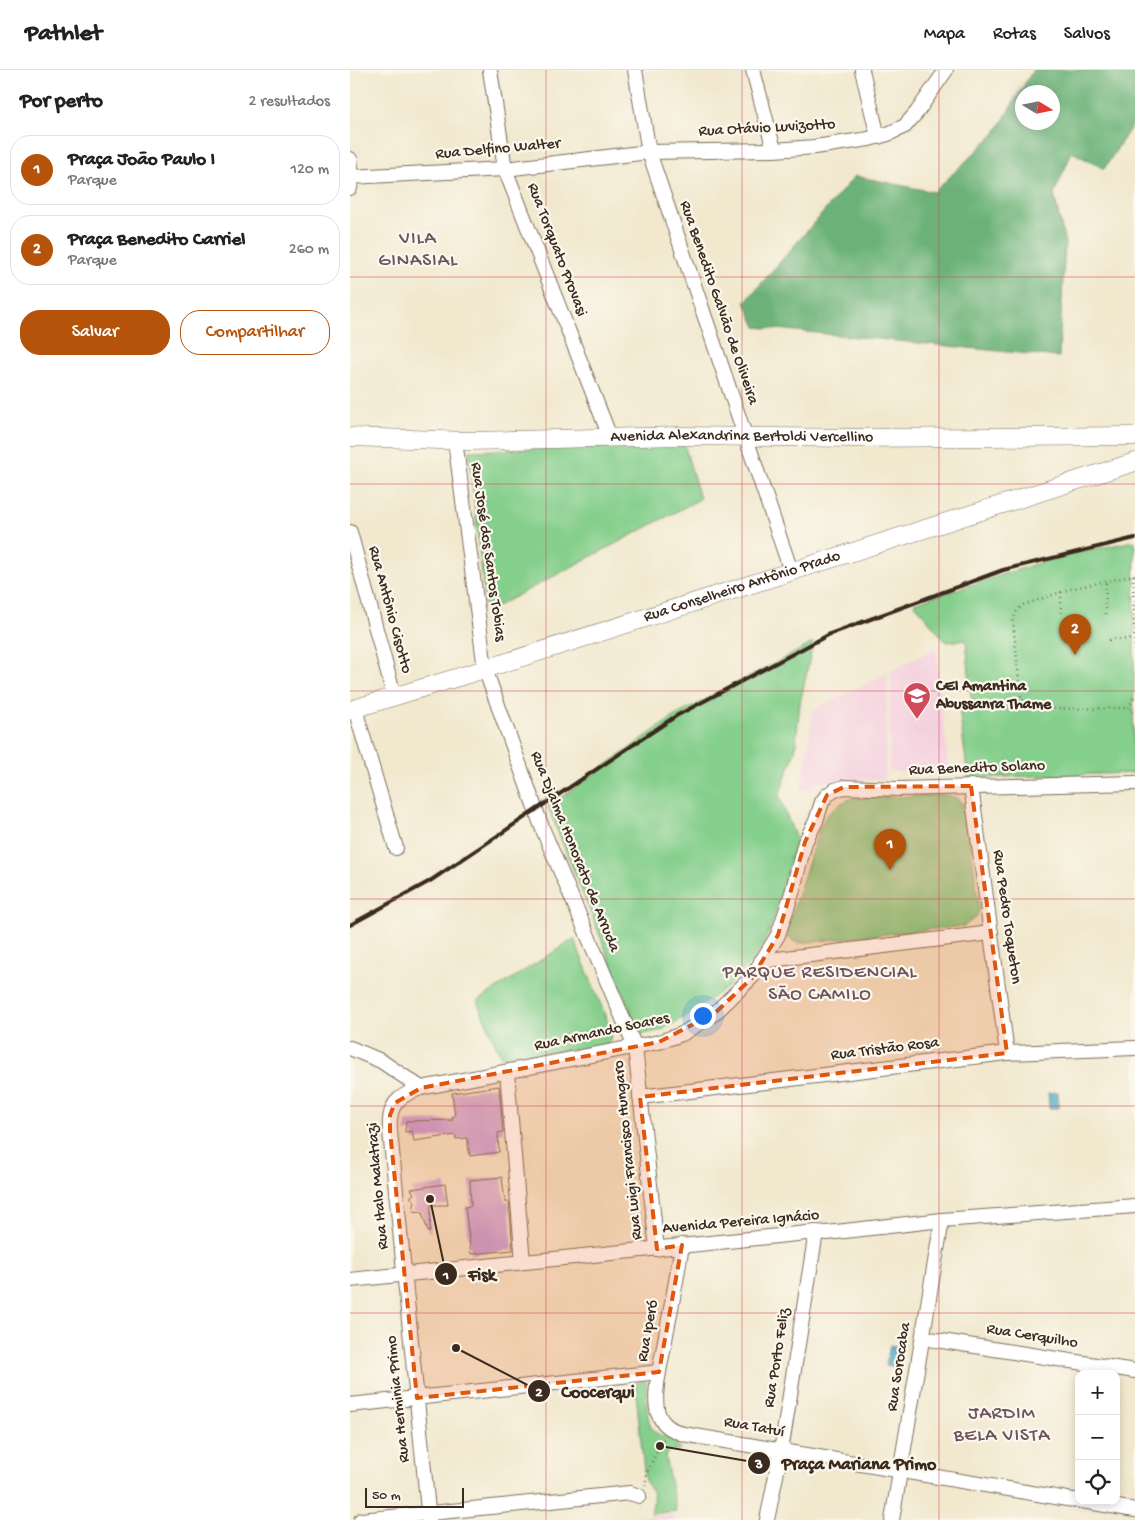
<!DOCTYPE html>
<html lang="pt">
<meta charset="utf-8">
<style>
body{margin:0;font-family:"Gochi Hand",sans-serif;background:#f2f2f2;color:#222}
.controls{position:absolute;right:15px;bottom:15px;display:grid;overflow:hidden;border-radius:10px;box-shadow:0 2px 8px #0003}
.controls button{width:45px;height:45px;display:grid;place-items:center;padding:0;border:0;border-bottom:1px solid #e0e0e0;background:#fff;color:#222;font:25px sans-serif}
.compass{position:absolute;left:665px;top:15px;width:45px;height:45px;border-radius:50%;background:#fff;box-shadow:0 2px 8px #0003;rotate:100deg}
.scale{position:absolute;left:15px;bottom:12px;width:99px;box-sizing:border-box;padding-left:5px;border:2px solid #3b2a1e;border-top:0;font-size:14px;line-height:18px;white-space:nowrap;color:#3b2a1e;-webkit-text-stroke:4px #fbf7ec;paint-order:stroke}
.you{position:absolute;left:352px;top:945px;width:18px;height:18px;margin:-12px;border:4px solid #fff;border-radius:50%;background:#1a73e8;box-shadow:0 0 0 8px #1a73e833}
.badge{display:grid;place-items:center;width:32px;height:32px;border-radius:50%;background:#b45309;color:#fff;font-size:16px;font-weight:700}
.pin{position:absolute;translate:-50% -41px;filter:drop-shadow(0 1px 2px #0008)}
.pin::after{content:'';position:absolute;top:26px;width:18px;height:15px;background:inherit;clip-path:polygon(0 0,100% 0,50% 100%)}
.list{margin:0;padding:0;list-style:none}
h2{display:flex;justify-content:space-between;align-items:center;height:65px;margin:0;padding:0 20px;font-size:21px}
h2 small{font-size:16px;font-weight:400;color:#767676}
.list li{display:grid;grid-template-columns:32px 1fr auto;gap:15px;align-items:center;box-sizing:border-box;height:70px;margin:0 10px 10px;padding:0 10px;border:1px solid #e0e0e0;border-radius:20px}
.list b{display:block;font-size:19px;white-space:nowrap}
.list p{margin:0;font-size:16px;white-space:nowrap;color:#767676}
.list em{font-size:16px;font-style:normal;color:#767676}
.actions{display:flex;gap:10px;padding:15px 20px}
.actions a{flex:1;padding:11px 0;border:1px solid #b45309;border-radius:20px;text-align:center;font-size:18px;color:#b45309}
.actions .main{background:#b45309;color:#fff}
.icon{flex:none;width:28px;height:28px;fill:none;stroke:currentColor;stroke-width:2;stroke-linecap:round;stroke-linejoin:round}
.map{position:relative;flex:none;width:785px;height:1450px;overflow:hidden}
header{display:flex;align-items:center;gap:30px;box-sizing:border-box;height:70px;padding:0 25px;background:#fff;border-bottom:1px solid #e0e0e0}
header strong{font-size:24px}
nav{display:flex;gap:28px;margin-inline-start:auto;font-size:18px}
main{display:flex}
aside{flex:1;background:#fff}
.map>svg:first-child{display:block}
.built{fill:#f4cfde}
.green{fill:#85cf8c;stroke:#607c55}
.forest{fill:#6cb278;stroke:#546e4b;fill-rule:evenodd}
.water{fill:#4aa6c8;stroke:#426873}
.building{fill:#c9a2d9}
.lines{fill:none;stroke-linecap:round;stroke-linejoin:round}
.minor-casing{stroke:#7b6c5c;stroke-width:16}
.major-casing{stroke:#7b6c5c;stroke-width:19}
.path{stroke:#7b6c5c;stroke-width:2.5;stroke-dasharray:1 4;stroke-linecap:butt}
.minor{stroke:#fff;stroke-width:14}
.major{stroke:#fff;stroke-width:18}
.rail{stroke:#3b2a1e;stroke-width:4}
.marked{fill:#df570d;fill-opacity:0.2;stroke:#df570d;stroke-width:4;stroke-dasharray:10 6;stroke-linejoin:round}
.grid{fill:none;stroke:#d1495b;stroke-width:1;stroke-opacity:0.55}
.labels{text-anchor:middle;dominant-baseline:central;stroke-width:4.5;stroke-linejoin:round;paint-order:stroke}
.street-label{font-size:16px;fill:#3b2a1e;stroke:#fbf7ec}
.poi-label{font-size:16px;font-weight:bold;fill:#3b2a1e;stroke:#fbf7ec;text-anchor:start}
.quarter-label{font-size:19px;letter-spacing:1px;fill:#6d545f;stroke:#fbf7ec}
.leader{fill:none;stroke:#3b2a1e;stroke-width:2}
.callout-dot{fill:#3b2a1e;stroke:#fbf7ec;stroke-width:2}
.mark-label{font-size:15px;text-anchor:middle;font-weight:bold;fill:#fff}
.callout-label{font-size:18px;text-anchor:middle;font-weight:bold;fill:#3b2a1e;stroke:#fbf7ec;stroke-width:4.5;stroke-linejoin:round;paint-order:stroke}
</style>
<header>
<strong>Pathlet</strong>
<nav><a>Mapa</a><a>Rotas</a><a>Salvos</a></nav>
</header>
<main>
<aside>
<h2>Por perto<small>2 resultados</small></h2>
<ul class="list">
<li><span class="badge">1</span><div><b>Praça João Paulo I</b><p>Parque</p></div><em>120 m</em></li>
<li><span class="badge">2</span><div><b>Praça Benedito Carriel</b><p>Parque</p></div><em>260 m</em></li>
</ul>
<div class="actions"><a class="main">Salvar</a><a>Compartilhar</a></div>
</aside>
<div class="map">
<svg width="785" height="1450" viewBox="0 0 785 1450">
<rect width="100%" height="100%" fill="#fbf7ec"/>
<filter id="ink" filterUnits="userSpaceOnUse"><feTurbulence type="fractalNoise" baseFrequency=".02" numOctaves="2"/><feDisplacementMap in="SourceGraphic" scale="10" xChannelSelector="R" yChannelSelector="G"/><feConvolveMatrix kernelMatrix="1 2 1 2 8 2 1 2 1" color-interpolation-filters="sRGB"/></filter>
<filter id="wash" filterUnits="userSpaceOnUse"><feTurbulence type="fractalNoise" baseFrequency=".0096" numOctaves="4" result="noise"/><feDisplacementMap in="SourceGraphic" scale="20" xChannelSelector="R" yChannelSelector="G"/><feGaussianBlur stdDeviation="1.12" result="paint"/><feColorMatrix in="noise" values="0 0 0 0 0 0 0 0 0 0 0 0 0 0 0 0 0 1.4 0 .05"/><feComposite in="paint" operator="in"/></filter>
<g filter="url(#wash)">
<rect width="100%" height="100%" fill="#f1e8ce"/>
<g class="built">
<path d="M586,578l13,128 -60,-5 2,-100z"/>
<path d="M538,603l-3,106 -47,1 -19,2 -18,10 12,-82z"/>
<path d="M323,1444l1,6 -50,-1 25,-3z"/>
</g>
<g class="green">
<path d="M334,374l16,55 -214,113 -17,-161z"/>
<path d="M785,471l-2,232 -165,5 -9,-71h13l-6,-67 -20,2 -32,-39 150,-48z"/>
<path d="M463,573l-13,60 -5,48 -16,45 17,43 -23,82 -6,15 -11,21 -29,30 -37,27 -28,16 -22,5 -92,-228 125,-90z"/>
<path d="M595,725c12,1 19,7 22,20l12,95 -3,7 -12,9 -165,17c-9,-2 -13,-8 -11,-17l31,-96 7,-14 12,-11 14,-7z"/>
<path d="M224,869l37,91c0,8 0,12 -8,16l-102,11 -24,-56z"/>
<path d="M296,1311c1,11 -1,44 9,51 10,7 17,5 25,18h-11l-4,6 11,55 -26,3c5,-14 5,-22 -5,-33l-10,-98z"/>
</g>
<path class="forest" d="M683,0h102v51l-31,48 -32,-17 -18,42 11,49 -6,114 -303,-30 -11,-25 110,-126 79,16 62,-60zM672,22h30v30h-30z"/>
<g class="water">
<path d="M708,1022l1,16h-10l-1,-15z"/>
<path d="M540,1275l10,2 -3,20 -11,-2z"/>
</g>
<g id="blocks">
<g class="building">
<path d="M149,1016l4,46 -5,1 1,19 -29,4 -3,-18 -11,1 -1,-4 -41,6 -2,-10 -7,1 1,-11 47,-1 -1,-3 3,-1 -3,-23z"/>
<path d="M152,1107l3,25h4l4,48 -42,4 -6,-47 6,-1 -1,-26z"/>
<path d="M95,1114l3,21h-17l-1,27h-2l-6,-20 -9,-1 2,-10 -5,-4 4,-3 -3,-5z"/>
</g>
</g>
</g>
<g filter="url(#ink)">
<use href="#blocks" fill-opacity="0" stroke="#7b6c5c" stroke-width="1"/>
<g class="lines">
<defs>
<g id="minor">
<path d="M140,0l15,99 105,268"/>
<path d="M285,0l14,82 142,419"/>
<path d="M403,0l21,80"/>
<path d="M512,0l16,67"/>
<path d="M0,89l2,18 -2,11"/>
<path d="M0,107l155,-8 144,-17 125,-2 41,-3 54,-8 19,-5 17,-8 12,-14 29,-42"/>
<path d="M105,370l30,229 58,161 92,217 22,202"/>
<path d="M0,462l44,164"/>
<path d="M5,639l41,139"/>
<path d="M621,716l36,267"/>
<path d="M411,891l230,-28"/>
<path d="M0,978l31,13 40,27"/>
<path d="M157,1002l16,190"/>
<path d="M290,1027l367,-44 128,-5"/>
<path d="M332,1175c-5,32 -11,64 -17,95 -3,20 -13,54 -7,73 4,12 14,17 25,21l396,67"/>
<path d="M0,1210l466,-48 11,1 115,-13 193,-14"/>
<path d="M573,1268l212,33"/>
<path d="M0,1335l309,-33"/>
<path d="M732,1431l53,9"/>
<path d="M11,1450l269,-27 9,3"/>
<path d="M79,1450l-39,-389c-2,-26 7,-35 31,-43l238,-46 23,-8 33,-21 37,-36 26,-42 14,-42 13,-51 11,-21 6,-19 5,-7 8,-5 9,-3 54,2 237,-6"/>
<path d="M417,1450l14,-69 35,-219"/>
<path d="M542,1450l50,-300"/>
</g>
<g id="major">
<path id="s1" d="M0,367l119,4 212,-5 174,2 280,-2"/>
<path id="s2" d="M0,640l135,-41 650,-207"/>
</g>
</defs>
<use href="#minor" class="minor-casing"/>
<use href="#major" class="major-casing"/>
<g class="path">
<path d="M783,505l2,87"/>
<path d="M785,505l-65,14 -47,16 -7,7 -3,9 8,77 6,8 11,3 91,-1 6,-13"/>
<path d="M711,522v25"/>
<path d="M755,544l1,-33"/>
<path d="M759,570l25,-1"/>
<path d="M295,1416l3,-16 16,-32"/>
</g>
<use href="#minor" class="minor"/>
<use href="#major" class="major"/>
<path class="rail" d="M0,855l80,-44 246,-165 154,-82 173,-64 132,-32"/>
</g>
</g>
<path class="marked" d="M621,716l36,267 -367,44 17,152 25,-4 -23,127 -242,26 -27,-267v-16l5,-12 26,-15 238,-46 56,-29 37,-35 26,-43 27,-93 22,-47 17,-8z"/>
<path class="grid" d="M196,0v1450M392,0v1450M589,0v1450M0,207h785M0,414h785M0,621h785M0,829h785M0,1036h785M0,1243h785"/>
<defs>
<symbol id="school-pin" viewBox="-11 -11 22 30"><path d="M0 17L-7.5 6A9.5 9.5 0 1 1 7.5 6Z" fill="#d1495b" stroke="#fbf7ec"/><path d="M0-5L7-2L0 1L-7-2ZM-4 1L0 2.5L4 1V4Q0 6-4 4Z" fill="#fff"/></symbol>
</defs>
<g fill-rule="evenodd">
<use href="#school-pin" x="551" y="610" width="32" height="43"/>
</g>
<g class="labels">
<g class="street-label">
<text transform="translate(417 59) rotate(-3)">Rua Otávio Luvizotto</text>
<text transform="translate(148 80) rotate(-5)">Rua Delfino Walter</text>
<text transform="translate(206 180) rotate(69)">Rua Torquato Provasi</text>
<text transform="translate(368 233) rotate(71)">Rua Benedito Galvão de Oliveira</text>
<text stroke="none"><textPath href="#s1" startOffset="392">Avenida Alexandrina Bertoldi Vercellino</textPath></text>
<text transform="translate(137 482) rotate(82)">Rua José dos Santos Tobias</text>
<text stroke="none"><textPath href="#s2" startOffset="411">Rua Conselheiro Antônio Prado</textPath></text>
<text transform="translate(39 540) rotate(75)">Rua Antônio Cisotto</text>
<text transform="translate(627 699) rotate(-2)">Rua Benedito Solano</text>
<text transform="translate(224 782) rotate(68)">Rua Djalma Honorato de Arruda</text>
<text transform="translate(656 847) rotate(82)">Rua Pedro Toqueton</text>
<text transform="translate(252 963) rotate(-12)">Rua Armando Soares</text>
<text transform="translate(535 980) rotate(-7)">Rua Tristão Rosa</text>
<text transform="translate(279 1080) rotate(-96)">Rua Luigi Francisco Hungaro</text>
<text transform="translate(29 1116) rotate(-95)">Rua Italo Malatrazi</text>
<text transform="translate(391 1153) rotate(-5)">Avenida Pereira Ignácio</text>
<text transform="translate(299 1261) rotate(-80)">Rua Iperó</text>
<text transform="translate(682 1267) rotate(9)">Rua Cerquilho</text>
<text transform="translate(428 1288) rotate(-81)">Rua Porto Feliz</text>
<text transform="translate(550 1297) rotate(-81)">Rua Sorocaba</text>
<text transform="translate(49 1329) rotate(-96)">Rua Herminia Primo</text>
<text transform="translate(404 1358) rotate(10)">Rua Tatuí</text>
</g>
<g class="poi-label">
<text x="586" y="617">CEI Amantina<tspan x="586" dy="18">Abussanra Thame</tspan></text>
</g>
<g class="quarter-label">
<text x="68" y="169">VILA<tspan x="68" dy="22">GINASIAL</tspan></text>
<text x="470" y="903">PARQUE RESIDENCIAL<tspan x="470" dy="22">SÃO CAMILO</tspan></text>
<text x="652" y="1344">JARDIM<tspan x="652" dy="22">BELA VISTA</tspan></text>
</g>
</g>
<path class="leader" d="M80 1129L96 1204M106 1278L189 1321M310 1376L409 1393"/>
<g class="callout-dot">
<circle cx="80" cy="1129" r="5"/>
<circle cx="106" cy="1278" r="5"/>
<circle cx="310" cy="1376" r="5"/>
<circle cx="96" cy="1204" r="12"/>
<circle cx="189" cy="1321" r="12"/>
<circle cx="409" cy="1393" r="12"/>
</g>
<g class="mark-label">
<text x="96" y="1209">1</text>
<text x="189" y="1326">2</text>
<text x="409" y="1398">3</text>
</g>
<g class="callout-label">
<text x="132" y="1210">Fisk</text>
<text x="248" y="1327">Coocerqui</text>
<text x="509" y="1399">Praça Mariana Primo</text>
</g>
</svg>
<div class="controls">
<button>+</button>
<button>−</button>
<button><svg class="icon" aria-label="locate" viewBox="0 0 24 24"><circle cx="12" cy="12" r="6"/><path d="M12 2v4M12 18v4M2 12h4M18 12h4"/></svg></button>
</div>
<svg class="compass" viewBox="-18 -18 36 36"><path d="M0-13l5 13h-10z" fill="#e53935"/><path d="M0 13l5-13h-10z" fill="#767676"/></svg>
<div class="scale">50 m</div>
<div class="you"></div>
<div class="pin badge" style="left:540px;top:800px">1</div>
<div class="pin badge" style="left:725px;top:585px">2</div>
</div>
</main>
